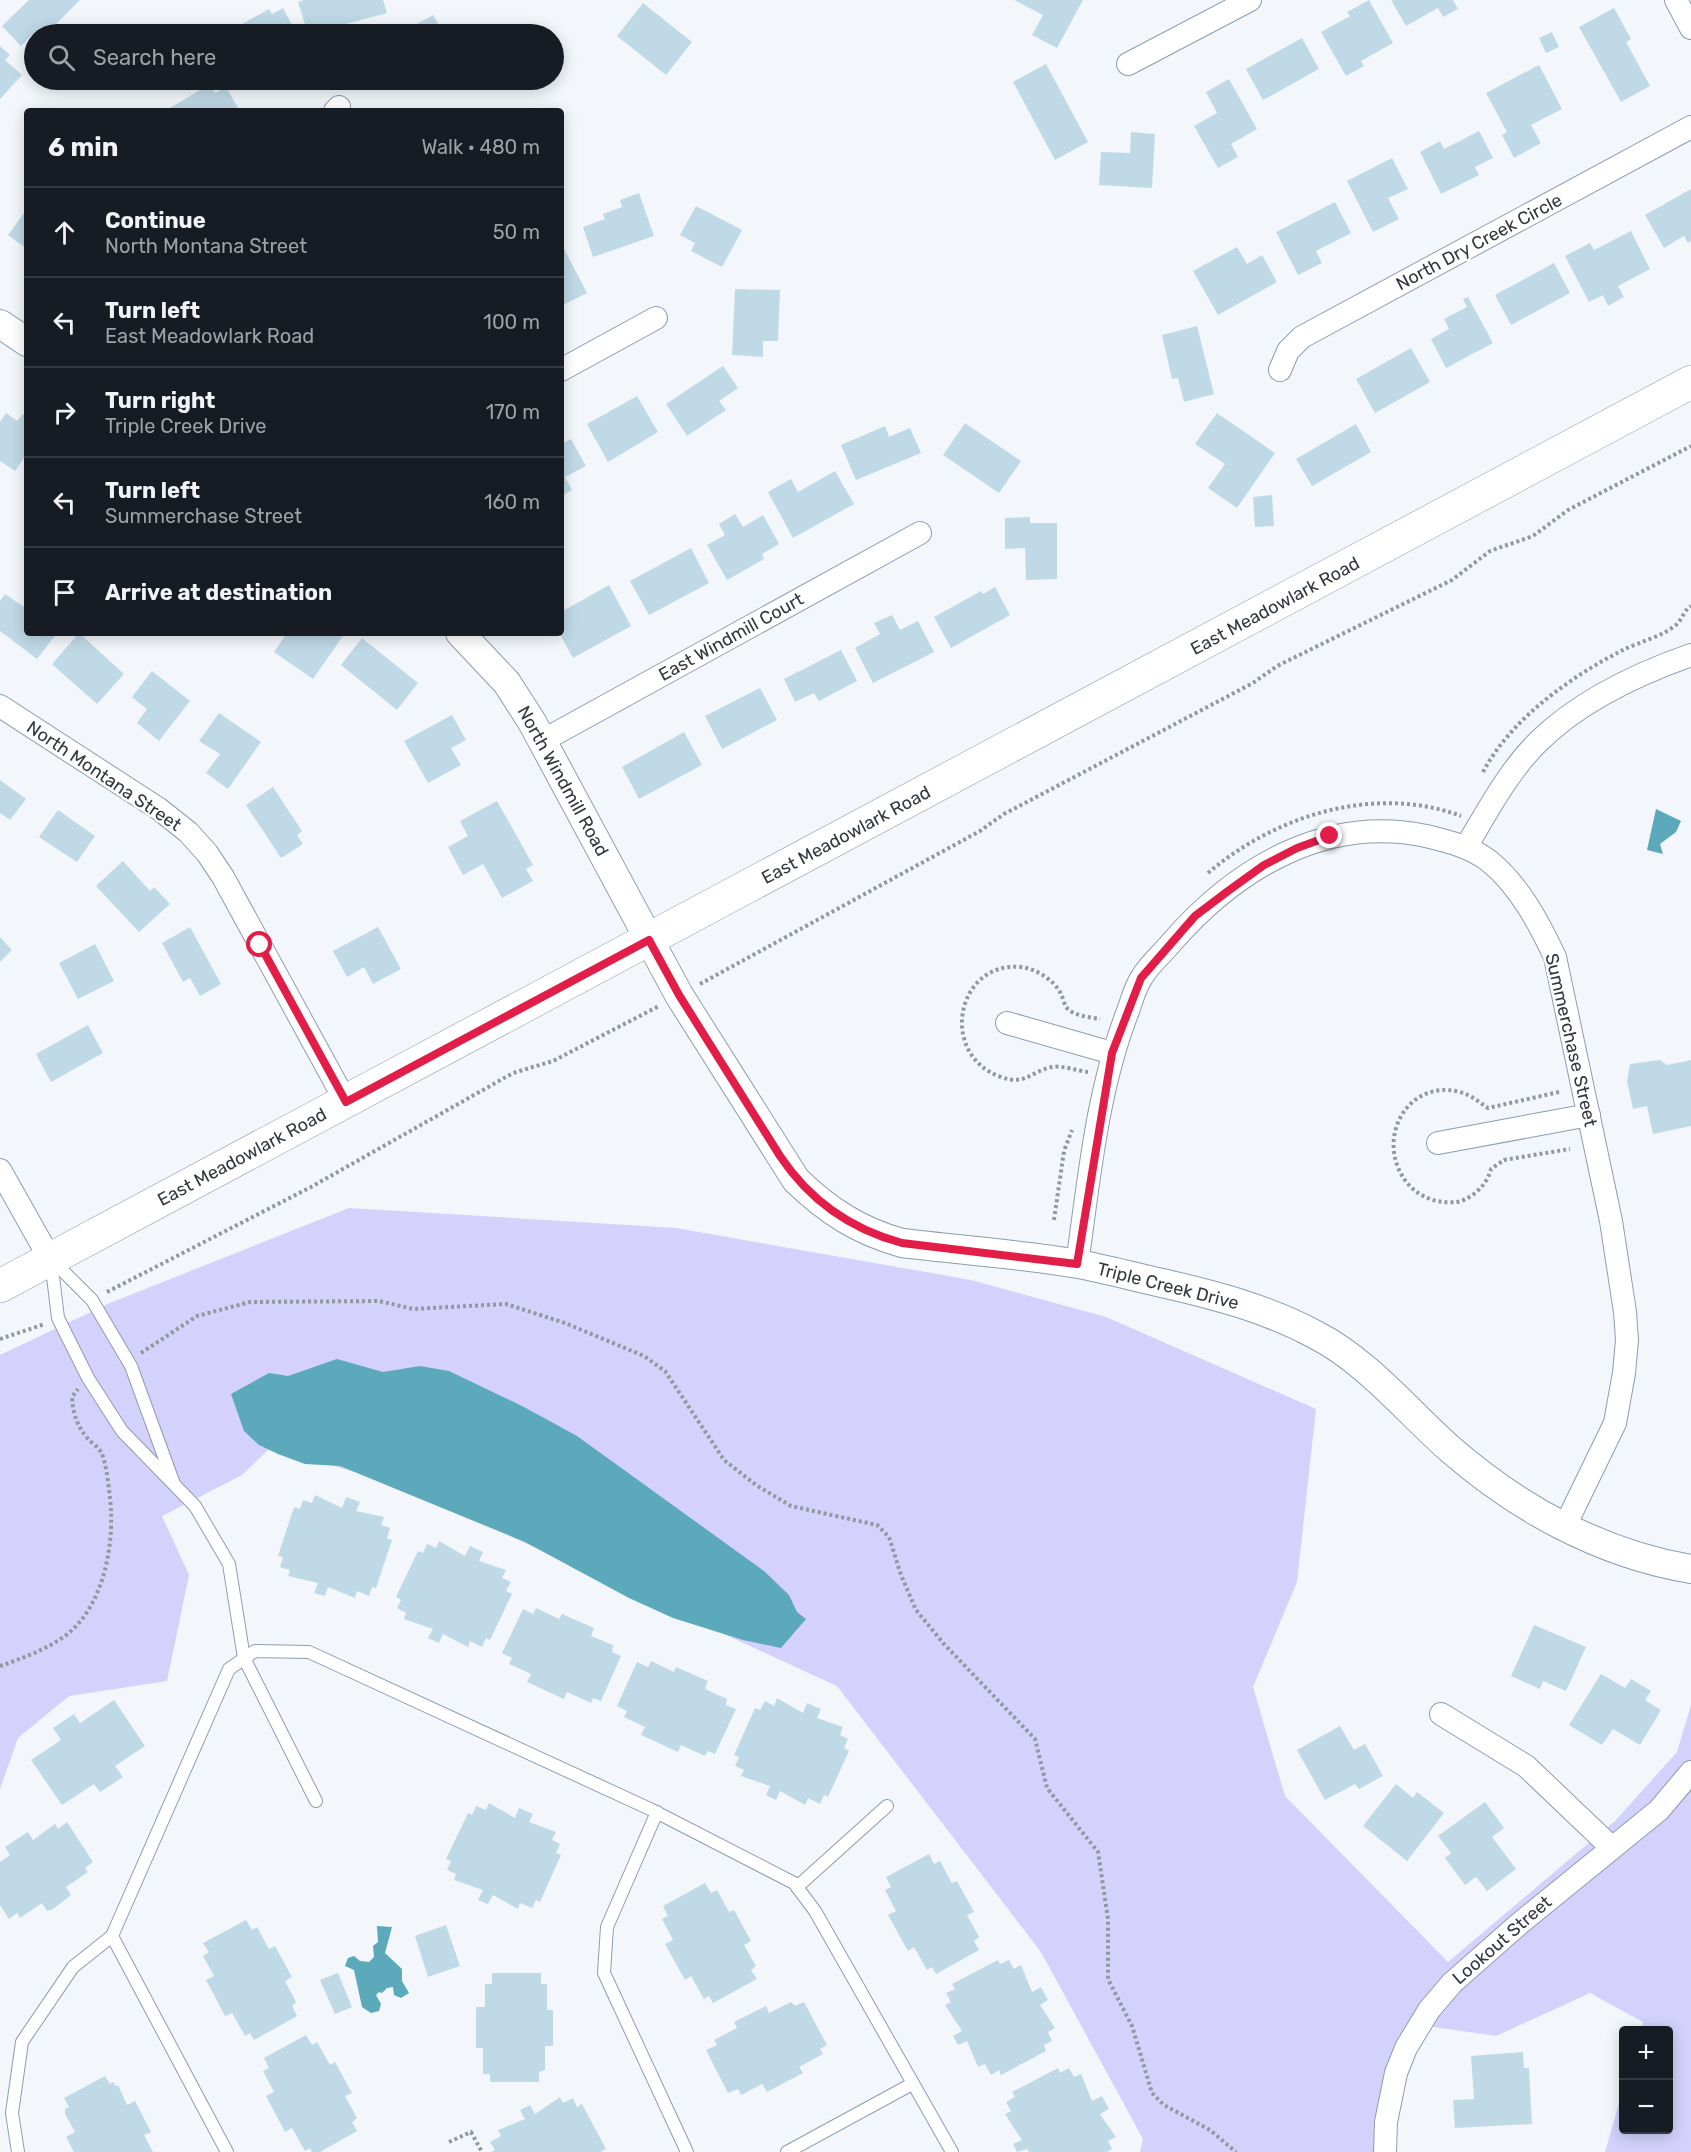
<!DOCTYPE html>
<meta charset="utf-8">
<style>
body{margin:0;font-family:Rubik,sans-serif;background:#242831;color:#f1f3f6}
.controls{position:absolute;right:18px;bottom:18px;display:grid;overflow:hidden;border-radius:6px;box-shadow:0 3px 15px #0003}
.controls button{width:54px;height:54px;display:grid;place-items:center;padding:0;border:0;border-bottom:2px solid #363941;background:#171b24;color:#f1f3f6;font:30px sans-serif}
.stop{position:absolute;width:18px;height:18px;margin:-14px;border:4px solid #e11d48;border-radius:50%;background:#fff}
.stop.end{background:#e11d48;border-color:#fff;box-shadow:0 2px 6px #0008}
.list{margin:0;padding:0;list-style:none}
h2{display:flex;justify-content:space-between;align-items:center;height:78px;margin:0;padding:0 24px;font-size:26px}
h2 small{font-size:20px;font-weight:400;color:#9ea1a6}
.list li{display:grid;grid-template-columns:39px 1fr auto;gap:18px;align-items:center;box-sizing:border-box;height:90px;padding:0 24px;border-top:2px solid #363941}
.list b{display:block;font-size:22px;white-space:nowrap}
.list p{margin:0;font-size:20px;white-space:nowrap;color:#9ea1a6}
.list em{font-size:20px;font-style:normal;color:#9ea1a6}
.icon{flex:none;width:33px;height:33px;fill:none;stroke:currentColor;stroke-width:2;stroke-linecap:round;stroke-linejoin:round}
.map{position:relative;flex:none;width:1691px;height:2152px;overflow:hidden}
.search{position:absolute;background:#171b24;box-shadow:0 3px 15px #0003;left:24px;top:24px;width:540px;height:66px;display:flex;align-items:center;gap:15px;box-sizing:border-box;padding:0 21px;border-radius:33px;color:#9ea1a6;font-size:22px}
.panel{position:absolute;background:#171b24;box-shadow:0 3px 15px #0003;left:24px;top:108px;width:540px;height:528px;border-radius:6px}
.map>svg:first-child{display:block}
.green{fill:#d4d1fc}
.water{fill:#5ba9bb}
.building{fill:#c0d9e7}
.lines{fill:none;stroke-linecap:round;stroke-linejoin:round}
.service-casing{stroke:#8c9db0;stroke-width:14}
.minor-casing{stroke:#8c9db0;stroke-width:24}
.tertiary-casing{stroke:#8c9db0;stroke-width:30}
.secondary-casing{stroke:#8c9db0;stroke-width:34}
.path{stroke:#92989d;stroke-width:4;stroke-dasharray:3 3;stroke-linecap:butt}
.service{stroke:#fff;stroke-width:12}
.minor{stroke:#fff;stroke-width:22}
.tertiary{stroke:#fff;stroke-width:28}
.secondary{stroke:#fff;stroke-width:33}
.route{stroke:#e11d48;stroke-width:8}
.labels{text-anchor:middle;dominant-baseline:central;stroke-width:5;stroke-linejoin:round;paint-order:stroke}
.street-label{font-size:18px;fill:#31383f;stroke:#fff}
</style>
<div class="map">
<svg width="1691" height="2152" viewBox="0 0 1691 2152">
<rect width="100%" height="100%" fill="#f3f7fb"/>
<path class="green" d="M349,1208l327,20 295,52 135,37 210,92 -19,173 -44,105 32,109 163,166 168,-142 61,-68 14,-47v447h-86l18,-62 1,40h44v-100h-27l2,-8 -53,-29 -94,43 -69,-10 -51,126h-236l3,-13 -102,-187 -204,-266 -436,-200 -130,-39 -29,28 -80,41 27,59 -22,106 -98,15 -51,42 -18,51v-434l110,-52z"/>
<g class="water">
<path d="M1656,809l25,12 -5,11 -16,12 3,10 -16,-4z"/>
<path d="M337,1359l46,13 37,-6 29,5 75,36 53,29 187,135 25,24 8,17 9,7 -25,29 -38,-8 -70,-22 -44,-20 -104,-56 -185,-76 -35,-2 -27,-10 -19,-9 -15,-14 -13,-37 38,-21 19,3z"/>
<path d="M377,1926l15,1 -7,26 17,16v12l7,12 -8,5 -7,-3 -1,-8 -6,1 -5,5 -3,-1 -3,3 5,9 -2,7 -8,2 -9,-6 -8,-37 -9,-4 3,-8 6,-2 6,5 9,1 5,-5 -1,-11 5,-4z"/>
</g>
<g class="building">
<path d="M29,0h51l-34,34h-13l-12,12 -19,-20z"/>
<path d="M304,0h79l4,13 -79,21 -10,-32z"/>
<path d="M1014,0h69l-26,48 -25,-13 11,-20z"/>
<path d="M1369,0l24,43 -32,18 3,5 -18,10 -25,-44 29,-16 -3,-4z"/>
<path d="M1391,0h62l5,9 -15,8 -5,-9 -32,18z"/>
<path d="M643,3l49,39 -26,33 -49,-39z"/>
<path d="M283,8l14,26h-73l45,-25 3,5z"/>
<path d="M1614,8l17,31 -5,3 24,44 -29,16 -42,-75z"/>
<path d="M433,15l11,19h-45z"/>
<path d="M1552,32l7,15 -13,6 -7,-15z"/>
<path d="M1302,38l17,31 -56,31 -17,-31z"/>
<path d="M0,46l10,9 -5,5 17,15 -22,24z"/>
<path d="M1046,64l42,78 -33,18 -42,-78z"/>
<path d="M1539,65l23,44 -31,16 10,18 -27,15 -12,-23 5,-3 -21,-39z"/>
<path d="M1229,79l28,50 -26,15 7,13 -20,11 -24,-42 23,-13 -11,-21z"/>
<path d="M210,84l5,9 11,-6 14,24h-75z"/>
<path d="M1479,131l14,27 -18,9 4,8 -38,19 -21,-42 20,-11 4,8z"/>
<path d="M1131,132l24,2 -3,54 -53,-3 2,-33 29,1z"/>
<path d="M1392,158l16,31 -20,9 11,21 -26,13 -26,-51z"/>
<path d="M1691,189v52l-3,2 -4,-7 -20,12 -19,-33z"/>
<path d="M639,193l15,43 -61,21 -10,-30 22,-8 -2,-5 19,-7 -2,-7z"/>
<path d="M1335,202l16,31 -35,18 6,12 -24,12 -22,-43z"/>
<path d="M696,206l46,24 -20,37 -31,-16 4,-8 -15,-8z"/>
<path d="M27,209v40l-19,-14z"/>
<path d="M1631,231l19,38 -32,17 6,11 -16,9 -5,-11 -14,7 -24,-46 25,-13 4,7z"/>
<path d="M561,243l26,50 -24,12 -2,-3z"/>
<path d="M1237,247l10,17 15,-9 15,27 -59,33 -25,-44z"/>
<path d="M1554,263l16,30 -59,32 -16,-30z"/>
<path d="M735,289l45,1 -2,51h-15v16l-31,-2z"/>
<path d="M1468,297l25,46 -47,25 -15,-29 18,-10 -5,-10 23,-12 -4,-8z"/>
<path d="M1197,326l17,68 -30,8 -6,-24 -6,1 -10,-44z"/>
<path d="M1411,348l19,34 -55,31 -19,-34z"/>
<path d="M723,366l15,22 -19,13 7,9 -39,26 -21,-32z"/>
<path d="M637,396l21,36 -50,30 -21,-38z"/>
<path d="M6,413l11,8 6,-7 4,3v36l-12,18 -15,-10v-39z"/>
<path d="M1217,413l58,40 -38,55 -29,-20 17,-24 -30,-20z"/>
<path d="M965,423l56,38 -22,32 -56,-38z"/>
<path d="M1356,424l15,28 -59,34 -16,-27z"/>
<path d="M885,426l4,11 21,-9 11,25 -65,27 -15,-35z"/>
<path d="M571,439l15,27 -21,11 7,13 -11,6v-52z"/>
<path d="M835,471l19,33 -61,34 -25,-46 23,-13 7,13z"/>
<path d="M1272,495l2,31 -19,1 -2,-30z"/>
<path d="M735,514l8,13 20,-12 16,29 -17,10 2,5 -37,21 -20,-35 18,-10 -6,-11z"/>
<path d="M1030,517v6h27v56l-31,1 -1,-32 -20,1v-31z"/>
<path d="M691,548l18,35 -60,32 -19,-34z"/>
<path d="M609,585l22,41 -58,32 -14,-25 2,-21z"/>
<path d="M995,587l15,28 -59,33 -17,-31 47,-26 2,3z"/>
<path d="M5,594l22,15v24h30l-20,26 -37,-28v-30z"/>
<path d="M892,615l8,15 18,-9 16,31 -61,31 -18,-35 25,-14 -6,-11z"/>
<path d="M79,633l45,41 -27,30 -45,-40z"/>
<path d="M287,633l24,2 34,-2 -32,46 -39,-27z"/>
<path d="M362,638l56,45 -21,27 -56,-45z"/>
<path d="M841,650l16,31 -38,20 -5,-8 -19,9 -11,-23z"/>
<path d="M152,671l38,30 -31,40 -22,-18 10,-14 -15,-12z"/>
<path d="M760,688l17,32 -55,29 -17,-33z"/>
<path d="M219,713l42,29 -33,47 -22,-16 14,-19 -21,-13z"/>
<path d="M452,715l14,25 -15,8 10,17 -33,18 -24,-42z"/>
<path d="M684,732l18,33 -63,34 -17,-32z"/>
<path d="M0,780l26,19 -16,21 -10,-7z"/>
<path d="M273,787l29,44 -5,4 6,9 -22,14 -35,-53z"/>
<path d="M497,801l36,64 -7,4 7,12 -31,17 -19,-34 -20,11 -15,-28 20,-11 -8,-15z"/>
<path d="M58,810l37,26 -18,26 -38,-25z"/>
<path d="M123,861l27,30 4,-4 16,17 -31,28 -43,-46z"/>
<path d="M190,927l31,57 -21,12 -10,-18 -7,4 -21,-39z"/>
<path d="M378,927l23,42 -28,15 -9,-17 -17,10 -14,-26z"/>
<path d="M0,937l12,13 -12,12z"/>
<path d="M95,944l19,37 -36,18 -19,-36z"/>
<path d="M88,1025l15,28 -52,29 -15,-28z"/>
<path d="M1660,1060l7,5 24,-5v66l-38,8 -6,-28 -14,3 -6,-28 3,-17z"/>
<path d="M315,1495l27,13 4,-11 14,5 -4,9 28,6 -3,8 9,3 -3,10 5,2 -16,48 -4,-1 -3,9 -12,-5 -2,7 -27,-11 -3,9 -11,-3 4,-10 -30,-7 2,-6 -10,-3 3,-10 -5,-1 16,-49 6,2 3,-9 9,3z"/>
<path d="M439,1541l26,15 5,-10 13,6 -4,9 27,9 -4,8 9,4 -5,9 6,3 -22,46 -4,-2 -4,9 -12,-6 -2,6 -25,-13 -4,9 -11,-5 5,-9 -29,-10 2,-6 -9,-5 4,-8 -5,-3 22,-46 5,2 4,-9 9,4z"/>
<path d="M536,1608l23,11 3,-5 32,14 -3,8 22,9 -1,7 9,4 -20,45 -8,-3 -2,5 -24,-11 -3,7 -37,-17 4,-8 -22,-10 3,-6 -10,-5 21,-44 10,5z"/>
<path d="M1534,1625l52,22 -20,44 -23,-10 -3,8 -29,-13z"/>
<path d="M651,1661l23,11 2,-5 32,14 -3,8 22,10 -1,6 10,4 -21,45 -7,-3 -3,5 -24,-11 -3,7 -37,-17 4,-8 -21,-10 3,-6 -10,-5 20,-44 11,5z"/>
<path d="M1601,1674l24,14 6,-9 20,12 -6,9 16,10 -21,35 -27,-16 -11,16 -33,-20z"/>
<path d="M777,1698l26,15 4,-10 14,6 -4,9 26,9 -3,8 8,4 -4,9 5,3 -21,46 -4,-2 -4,9 -12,-6 -3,7 -25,-14 -4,9 -10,-5 4,-9 -29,-10 3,-6 -9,-4 4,-9 -5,-2 21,-47 5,2 5,-9 9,5z"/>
<path d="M114,1700l31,46 -30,20 8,11 -23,15 -6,-8 -32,21 -31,-45 30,-20 -8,-12 21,-14 6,9z"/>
<path d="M1340,1726l14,24 11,-6 18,32 -24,13 -4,-5 -30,16 -28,-50z"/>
<path d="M1396,1784l17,14 4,-6 27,21 -37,48 -44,-35z"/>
<path d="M1485,1802l19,26 -12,9 24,32 -29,22 -11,-14 -11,8 -20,-27 6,-5 -13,-17z"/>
<path d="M489,1803l26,15 4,-10 14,6 -4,8 27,10 -4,8 8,4 -4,9 5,2 -21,47 -4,-2 -4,8 -12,-5 -2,6 -25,-14 -5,9 -10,-4 5,-10 -29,-10 2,-6 -9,-4 4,-9 -5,-2 22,-46 4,2 4,-9 10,4z"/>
<path d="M67,1822l26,40 -8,6 3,4 -22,15 5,8 -18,14 -6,2 -5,-8 -22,15 -3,-5 -8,6 -9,-14v-43l10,-7 -5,-8 23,-15 5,8 22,-16 3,5z"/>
<path d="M929,1854l5,10 6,-3 12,22 5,-2 17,31 -7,3 12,22 -5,4 5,9 -43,24 -4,-7 -5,3 -13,-23 -6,4 -20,-36 8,-4 -11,-21 6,-3 -5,-10z"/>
<path d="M705,1883l6,10 6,-3 12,22 5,-2 17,31 -7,4 12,21 -5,4 6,9 -44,24 -4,-7 -5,3 -13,-23 -6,4 -20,-36 8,-4 -11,-21 6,-3 -5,-10z"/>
<path d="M246,1920l6,10 5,-3 12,22 6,-3 17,31 -7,4 11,21 -4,4 5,10 -43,24 -4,-7 -5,3 -13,-23 -7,3 -19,-36 8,-4 -11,-20 6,-4 -6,-9z"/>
<path d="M446,1925l14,41 -32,11 -13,-41z"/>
<path d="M998,1960l2,4 9,-4 5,9 7,-4 11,27 9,-5 7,13 -8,5 15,23 -7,4 4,9 -8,4 2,6 -45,24 -2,-5 -8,5 -6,-11 -7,3 -11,-26 -9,4 -5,-9 9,-5 -17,-26 6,-3 -5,-9 9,-4 -3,-5z"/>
<path d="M338,1973l14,34 -17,7 -15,-34z"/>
<path d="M492,1973h49v11h6v26h6v36h-8v24l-6,2v10h-49v-8h-7v-26h-7v-41h9v-23h7z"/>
<path d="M791,2002l4,4 9,-4 23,43 -7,4 3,5 -24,13 4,6 -36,19 -5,-8 -21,11 -3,-6 -10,4 -22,-43 11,-5 -3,-5 23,-12 -3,-6 32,-16 3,7z"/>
<path d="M306,2035l6,10 5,-3 13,23 5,-3 17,31 -7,3 12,22 -5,4 5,9 -37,21h-8l-2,-4 -5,3 -13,-23 -7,4 -19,-36 8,-4 -11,-21 6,-3 -5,-10z"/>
<path d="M1523,2052l1,16h5l3,56 -77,4 -2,-28 21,-1 -3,-43z"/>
<path d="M1058,2068l2,5 9,-5 5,9 7,-3 11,27 10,-5 7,13 -9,5 16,23 -8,4 4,8 -5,3h-78l-2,-3 -10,3 -4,-8 9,-4 -17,-26 6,-3 -5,-9 9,-5 -3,-5z"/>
<path d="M105,2076l5,8 3,-2 3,4 2,-1 9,20 8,-4 16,31 -7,3 9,17h-79l-8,-15 9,-5 -10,-18v-5l4,-2 -5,-9z"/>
<path d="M560,2097l3,6 10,-5 4,9 5,-3 24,45 -6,3h-109l4,-2 -5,-8 11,-6 -3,-6 27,-11 -5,-9 10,-5 5,9z"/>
</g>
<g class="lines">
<defs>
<g id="service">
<path d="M51,1260l7,58 30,60 34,53 73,75 34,58 15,94 72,143"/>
<path d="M52,1260l40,40 39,66 43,118"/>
<path d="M657,1812l-50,115 -3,46 83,179"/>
<path d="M797,1887l90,-81"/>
<path d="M112,1936l115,216"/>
<path d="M18,2152l-6,-39 10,-71 51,-75 39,-31 117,-267 26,-18 54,1 341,157 144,74 21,28 137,241"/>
<path d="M787,2152l125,-68"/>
</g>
<g id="minor">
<path d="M1676,0l15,28"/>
<path d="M1128,64l122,-64"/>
<path d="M335,111l4,-4"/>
<path d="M561,370l95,-52"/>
<path d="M1280,370l8,-19 14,-14 389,-210"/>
<path d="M0,706l159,103 29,23 19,21 16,24 123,225"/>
<path d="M542,741l378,-208"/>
<path d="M1466,847c21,-35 43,-77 73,-106 42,-41 98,-67 152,-86"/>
<path d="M1007,1023l105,30"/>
<path d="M1438,1143l151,-28"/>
<path d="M0,1170l50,89"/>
<path d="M1077,1264c12,-84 20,-174 51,-253 4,-11 7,-24 14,-34 7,-12 20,-23 29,-34 65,-75 154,-128 255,-107 21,5 45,11 63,25 30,24 50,62 66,96l56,264 14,91 2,28 -3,33 -9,50 -51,105"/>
<path d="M1441,1714l85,52 85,81"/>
<path d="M1385,2152l1,-30 10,-49 10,-25 23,-38 23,-27 67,-59 140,-114 32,-38"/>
</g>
<g id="tertiary">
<path d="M0,324l27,18"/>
<path d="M460,633l47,50 25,39 147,273 117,185c32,31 63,51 106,63 58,7 118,11 176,21 28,5 56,13 84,19 53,12 106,26 154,52 52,27 91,76 134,114 69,60 151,105 241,120"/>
</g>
<path id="secondary" d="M0,1286l1691,-904"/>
</defs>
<use href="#service" class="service-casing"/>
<use href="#minor" class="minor-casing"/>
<use href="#tertiary" class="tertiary-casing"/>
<use href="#secondary" class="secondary-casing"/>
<g class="path">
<path d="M1483,772c28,-53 87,-95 140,-122 16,-8 41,-14 54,-26 6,-6 7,-14 14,-18"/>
<path d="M1208,873c68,-58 167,-89 253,-57"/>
<path d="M700,984l280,-153 24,-17 249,-131 24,-17 175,-86 38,-29 43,-15 35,-26 123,-64"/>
<path d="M1088,1072c-11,-1 -25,-7 -36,-5 -21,4 -26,19 -51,10 -63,-22 -45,-116 20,-110 16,2 33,13 40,27 2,4 3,9 5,13 7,9 23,10 34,12"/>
<path d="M1559,1092l-71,16c-9,-6 -17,-13 -28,-16 -54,-14 -87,50 -52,92 12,14 31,20 49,18 16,-3 31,-19 34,-33l13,-9 66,-11"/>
<path d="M1054,1220l10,-69 8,-21"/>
<path d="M107,1292l204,-105 202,-114 40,-12 106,-55"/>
<path d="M0,1339l45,-15"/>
<path d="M141,1353l56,-37 53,-14 129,-1 34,8 93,-5 59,19 79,33 21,15 59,89 32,25 35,21 86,19 12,12 12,38 15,35 28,34 91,95 12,49 51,64 10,67v60l24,47 20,67 12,12 46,25 26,22"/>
<path d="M0,1666c20,-7 40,-14 59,-26 41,-25 54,-85 52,-130 -1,-13 -4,-47 -10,-58 -3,-5 -9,-9 -13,-13 -11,-13 -15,-25 -16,-42l6,-8"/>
<path d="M449,2142l22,-10 11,20"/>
</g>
<use href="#service" class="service"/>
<use href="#minor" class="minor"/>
<use href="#tertiary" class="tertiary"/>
<use href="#secondary" class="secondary"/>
</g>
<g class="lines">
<path class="route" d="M260,945l86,157 303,-162 30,55 101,161c30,45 70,73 122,87l175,21 35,-211 29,-75 54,-62 33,-25 36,-26 33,-17 33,-12"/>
</g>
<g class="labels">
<g class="street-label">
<text transform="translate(1479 242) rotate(-28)">North Dry Creek Circle</text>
<text transform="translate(1275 606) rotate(-28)">East Meadowlark Road</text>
<text transform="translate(731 637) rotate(-29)">East Windmill Court</text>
<text transform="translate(104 776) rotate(34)">North Montana Street</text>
<text transform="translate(563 781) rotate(61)">North Windmill Road</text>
<text transform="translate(846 835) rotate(-28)">East Meadowlark Road</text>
<text transform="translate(1571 1040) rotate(77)">Summerchase Street</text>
<text transform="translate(242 1157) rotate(-28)">East Meadowlark Road</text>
<text transform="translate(1168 1286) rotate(14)">Triple Creek Drive</text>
<text transform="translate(1502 1940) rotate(-41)">Lookout Street</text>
</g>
</g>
</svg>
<div class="controls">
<button>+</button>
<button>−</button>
</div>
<div class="stop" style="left:260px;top:945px"></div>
<div class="stop end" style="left:1330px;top:836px"></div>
<div class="search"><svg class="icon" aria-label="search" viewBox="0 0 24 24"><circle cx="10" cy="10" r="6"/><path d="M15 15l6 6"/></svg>Search here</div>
<section class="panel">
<h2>6 min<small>Walk · 480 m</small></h2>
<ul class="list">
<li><svg class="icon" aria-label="ahead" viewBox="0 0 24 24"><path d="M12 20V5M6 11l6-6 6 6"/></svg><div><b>Continue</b><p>North Montana Street</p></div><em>50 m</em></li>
<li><svg class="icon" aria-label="left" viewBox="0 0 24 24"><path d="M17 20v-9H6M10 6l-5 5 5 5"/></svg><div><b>Turn left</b><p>East Meadowlark Road</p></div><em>100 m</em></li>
<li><svg class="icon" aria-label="right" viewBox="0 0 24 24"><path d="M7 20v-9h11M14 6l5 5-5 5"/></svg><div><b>Turn right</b><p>Triple Creek Drive</p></div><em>170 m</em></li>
<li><svg class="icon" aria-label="left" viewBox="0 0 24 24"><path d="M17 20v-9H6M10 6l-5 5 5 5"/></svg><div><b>Turn left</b><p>Summerchase Street</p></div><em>160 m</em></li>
<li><svg class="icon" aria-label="arrive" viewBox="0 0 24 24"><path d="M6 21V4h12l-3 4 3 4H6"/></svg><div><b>Arrive at destination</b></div></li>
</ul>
</section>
</div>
